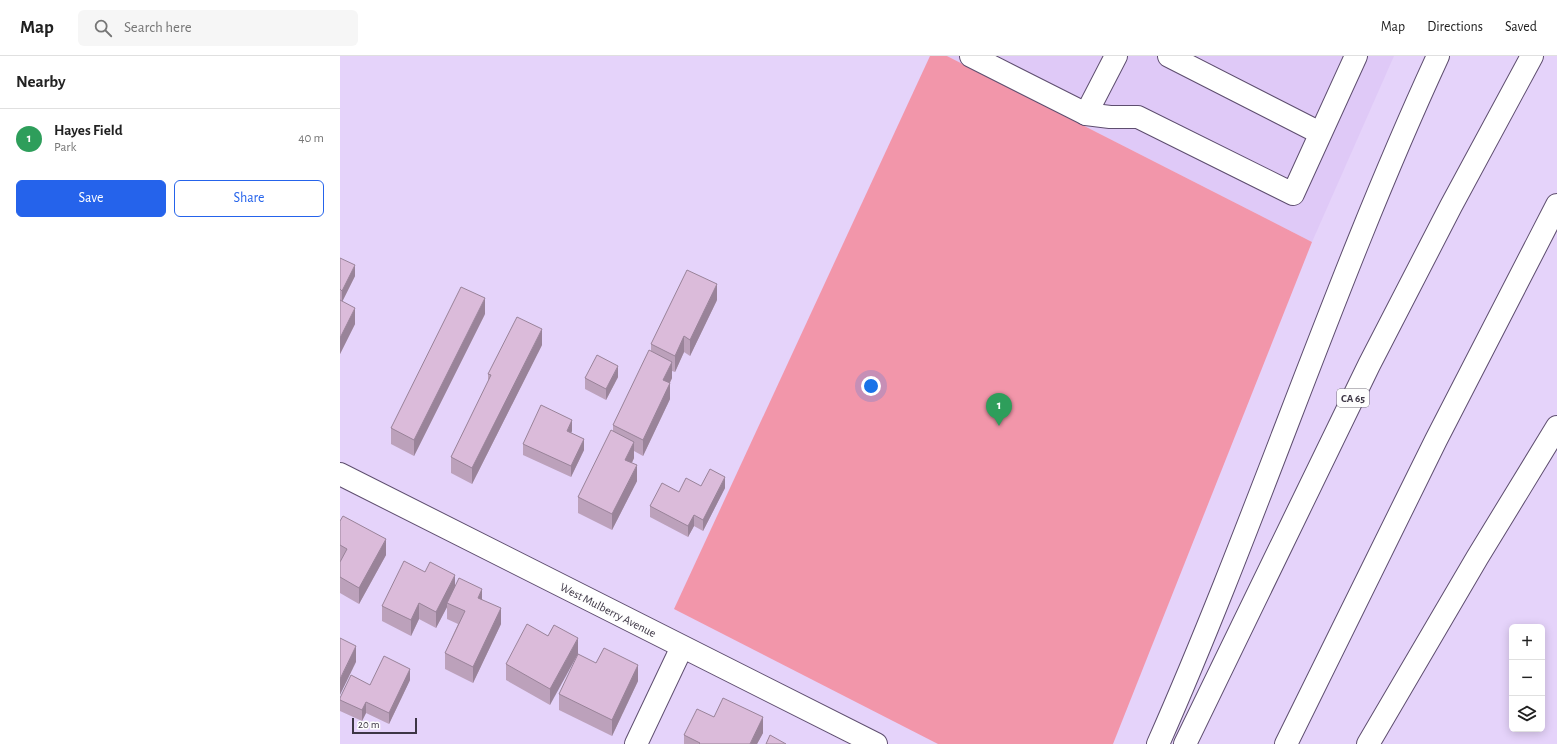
<!DOCTYPE html>
<meta charset="utf-8">
<style>
body{margin:0;font-family:"Alegreya Sans",sans-serif;background:#f6f6f6;color:#222}
.controls{position:absolute;right:12px;bottom:12px;display:grid;overflow:hidden;border-radius:6px;box-shadow:0 2px 10px #0003}
.controls button{width:36px;height:36px;display:grid;place-items:center;padding:0;border:0;border-bottom:1px solid #e0e0e0;background:#fff;color:#222;font:20px sans-serif}
.scale{position:absolute;left:12px;bottom:10px;width:65px;box-sizing:border-box;padding-left:4px;border:2px solid #3d3645;border-top:0;font-size:11px;line-height:14px;white-space:nowrap;color:#3d3645;-webkit-text-stroke:3px #fdfdfd;paint-order:stroke}
.you{position:absolute;left:531px;top:330px;width:14px;height:14px;margin:-10px;border:3px solid #fff;border-radius:50%;background:#1a73e8;box-shadow:0 0 0 6px #1a73e833}
.badge{display:grid;place-items:center;width:26px;height:26px;border-radius:50%;background:#2563eb;color:#fff;font-size:13px;font-weight:700}
.pin{position:absolute;translate:-50% -33px;filter:drop-shadow(0 1px 2px #0008)}
.pin::after{content:'';position:absolute;top:21px;width:14px;height:12px;background:inherit;clip-path:polygon(0 0,100% 0,50% 100%)}
.list{margin:0;padding:0;list-style:none}
h2{display:flex;justify-content:space-between;align-items:center;height:52px;margin:0;padding:0 16px;font-size:17px}
h2 small{font-size:13px;font-weight:400;color:#767676}
.list li{display:grid;grid-template-columns:26px 1fr auto;gap:12px;align-items:center;box-sizing:border-box;height:60px;padding:0 16px;border-top:1px solid #e0e0e0}
.list b{display:block;font-size:15px;white-space:nowrap}
.list p{margin:0;font-size:13px;white-space:nowrap;color:#767676}
.list em{font-size:13px;font-style:normal;color:#767676}
.actions{display:flex;gap:8px;padding:12px 16px}
.actions a{flex:1;padding:9px 0;border:1px solid #2563eb;border-radius:6px;text-align:center;font-size:14px;color:#2563eb}
.actions .main{background:#2563eb;color:#fff}
.icon{flex:none;width:22px;height:22px;fill:none;stroke:currentColor;stroke-width:2;stroke-linecap:round;stroke-linejoin:round}
.map{position:relative;flex:none;width:1217px;height:688px;overflow:hidden}
header{display:flex;align-items:center;gap:24px;box-sizing:border-box;height:56px;padding:0 20px;background:#fff;border-bottom:1px solid #e0e0e0}
header strong{font-size:19px}
nav{display:flex;gap:22px;margin-inline-start:auto;font-size:14px}
.search{width:280px;height:36px;background:#f6f6f6;display:flex;align-items:center;gap:10px;box-sizing:border-box;padding:0 14px;border-radius:6px;color:#767676;font-size:15px}
main{display:flex}
aside{flex:1;background:#fff}
.map>svg:first-child{display:block}
.built{fill:#dfc9f7}
.green{fill:#f296aa}
.lines{fill:none;stroke-linecap:round;stroke-linejoin:round}
.minor-casing{stroke:#5e4e6f;stroke-width:24}
.highway-casing{stroke:#5e4e6f;stroke-width:24}
.minor{stroke:#fff;stroke-width:22}
.highway{stroke:#fff;stroke-width:22}
.wall{fill:#bca1bb}
.shaded-wall{fill:#998399}
.building{fill:#dbbbda;stroke:#998399}
.labels{text-anchor:middle;dominant-baseline:central;stroke-width:3;stroke-linejoin:round;paint-order:stroke}
.shield{fill:#fdfdfd;stroke:#77727c;stroke-width:1}
.shield-label{font-size:11px;font-weight:bold;fill:#3d3645}
.street-label{font-size:12px;fill:#3d3645;stroke:#fdfdfd}
</style>
<header>
<strong>Map</strong>
<div class="search"><svg class="icon" aria-label="search" viewBox="0 0 24 24"><circle cx="10" cy="10" r="6"/><path d="M15 15l6 6"/></svg>Search here</div>
<nav><a>Map</a><a>Directions</a><a>Saved</a></nav>
</header>
<main>
<aside>
<h2>Nearby<small></small></h2>
<ul class="list">
<li><span class="badge" style="background:#2e9e5b">1</span><div><b>Hayes Field</b><p>Park</p></div><em>40 m</em></li>
</ul>
<div class="actions"><a class="main">Save</a><a>Share</a></div>
</aside>
<div class="map">
<svg width="1217" height="688" viewBox="0 0 1217 688">
<rect width="100%" height="100%" fill="#e5d3fa"/>
<path class="built" d="M607,0h447l-82,186z"/>
<path class="green" d="M590,0h17l365,186 -199,502h-175l-264,-135z"/>
<g class="lines">
<defs>
<g id="minor">
<path d="M631,0l115,58 24,3h28l155,77 63,-138"/>
<path d="M829,0l151,77"/>
<path d="M746,58l30,-58"/>
<path d="M0,418l536,270"/>
<path d="M296,688l46,-97"/>
</g>
<g id="highway">
<path d="M818,688c100,-226 176,-463 280,-688"/>
<path d="M845,688l184,-379 82,-159 81,-150"/>
<path d="M946,688l150,-304 121,-235"/>
<path d="M1028,688l109,-186 80,-131"/>
</g>
</defs>
<use href="#minor" class="minor-casing"/>
<use href="#highway" class="highway-casing"/>
<use href="#minor" class="minor"/>
<use href="#highway" class="highway"/>
</g>
<g class="wall">
<path d="M0,202l15,18 -13,26 13,22 -15,30z"/>
<path d="M377,244l-27,56 -6,-4 -9,20 -3,-1v7l-2,5v16l-27,57 -9,-5v7l-2,5 5,18 -25,49 -34,-17v-16l35,-66v-6l38,-74v-7z"/>
<path d="M145,258l-71,142 -23,-12v-16z"/>
<path d="M202,289l-70,139 -21,-11v-16l37,-75v-8z"/>
<path d="M278,321l-12,23 -21,-11v-11z"/>
<path d="M232,375l-1,2 13,17 -13,27 -48,-22v-11z"/>
<path d="M361,430l24,2 -22,43 -9,-5 -6,11 -38,-20v-11l29,-14z"/>
<path d="M0,465l46,34 -27,49 -19,-11v-31l1,-1h-1z"/>
<path d="M115,530l27,13 19,25 -28,59 -28,-14v-16l13,-29 -11,-5v-12l-11,21 -17,-9 -8,17 -29,-15v-15z"/>
<path d="M214,569l-4,80 -44,-25v-16l42,-28z"/>
<path d="M256,607l42,18 -26,55 -53,-26v-16z"/>
<path d="M70,624l-21,44 -23,-11 -4,8 -22,-10v-13l30,-13z"/>
<path d="M374,661l49,16 -6,11h-73v-9z"/>
</g>
<g class="shaded-wall">
<path d="M15,209v11l-13,26v-11z"/>
<path d="M377,228v16l-27,56v-16z"/>
<path d="M145,242v16l-71,142v-16z"/>
<path d="M15,252v16l-15,30v-16z"/>
<path d="M202,273v16l-70,139v-16z"/>
<path d="M344,280v16l-9,20v-16z"/>
<path d="M332,306v16l-9,18v-16z"/>
<path d="M278,310v11l-12,23v-11z"/>
<path d="M330,327v16l-27,57v-16z"/>
<path d="M232,364v11l-5,11v-11z"/>
<path d="M244,383v11l-13,27v-11z"/>
<path d="M294,386v16l-9,18v-16z"/>
<path d="M297,409v16l-25,49v-16z"/>
<path d="M385,421v11l-22,43v-11z"/>
<path d="M354,459v11l-6,11v-11z"/>
<path d="M46,483v16l-27,49v-16z"/>
<path d="M115,519v16l-8,12v4l-11,21v-16z"/>
<path d="M142,533v16l-4,-7z"/>
<path d="M79,547v16l-8,17v-16z"/>
<path d="M161,552v16l-28,59v-16z"/>
<path d="M238,582v16l-28,51v-16z"/>
<path d="M16,590v16l-16,33v-16z"/>
<path d="M298,609v16l-26,55v-16z"/>
<path d="M70,613v11l-21,44v-11z"/>
<path d="M26,646v11l-4,8v-11z"/>
<path d="M423,661v16l-6,11h-7z"/>
</g>
<g class="building">
<path d="M0,202l15,7 -13,26 -2,-2z"/>
<path d="M347,214l30,14 -27,56 -6,-4 -9,20 -24,-12z"/>
<path d="M121,231l24,11 -71,142 -23,-12z"/>
<path d="M0,244l15,8 -15,30z"/>
<path d="M177,261l25,12 -70,139 -21,-11 40,-82 -3,-1z"/>
<path d="M309,294l23,12 -9,18 7,3 -27,57 -30,-15z"/>
<path d="M257,299l21,11 -12,23 -21,-11z"/>
<path d="M201,349l31,15 -5,11 17,8 -13,27 -48,-22z"/>
<path d="M271,374l23,12 -9,18 12,5 -25,49 -34,-17z"/>
<path d="M370,413l15,8 -22,43 -9,-5 -6,11 -38,-20 12,-23 17,9 7,-14 15,8z"/>
<path d="M3,460l43,23 -27,49 -19,-11v-15l7,-13 -7,-4v-24z"/>
<path d="M64,505l21,11 5,-10 25,13 -19,37 -17,-9 -8,17 -29,-14z"/>
<path d="M119,522l23,11 -4,9 23,10 -28,59 -28,-14 20,-42 -18,-8z"/>
<path d="M187,568l21,12 6,-11 24,13 -28,51 -44,-25z"/>
<path d="M0,582l16,8 -16,33z"/>
<path d="M264,592l34,17 -26,55 -53,-26 19,-40 18,9z"/>
<path d="M44,600l26,13 -21,44 -23,-11 -4,8 -22,-10v-2l11,-23 19,10z"/>
<path d="M383,642l40,19 -13,27h-51l1,-1 -16,-8 13,-26 17,8z"/>
<path d="M430,679l16,9h-20z"/>
</g>
<g class="labels">
<rect class="shield" x="997" y="333" width="32" height="18" rx="3"/>
<g class="shield-label">
<text x="1013" y="342">CA 65</text>
</g>
<g class="street-label">
<text transform="translate(268 554) rotate(27)">West Mulberry Avenue</text>
</g>
</g>
</svg>
<div class="controls">
<button>+</button>
<button>−</button>
<button><svg class="icon" aria-label="layers" viewBox="0 0 24 24"><path d="M12 4l9 5-9 5-9-5zM3 14l9 5 9-5"/></svg></button>
</div>
<div class="scale">20 m</div>
<div class="you"></div>
<div class="pin badge" style="left:659px;top:370px;background:#2e9e5b">1</div>
</div>
</main>
